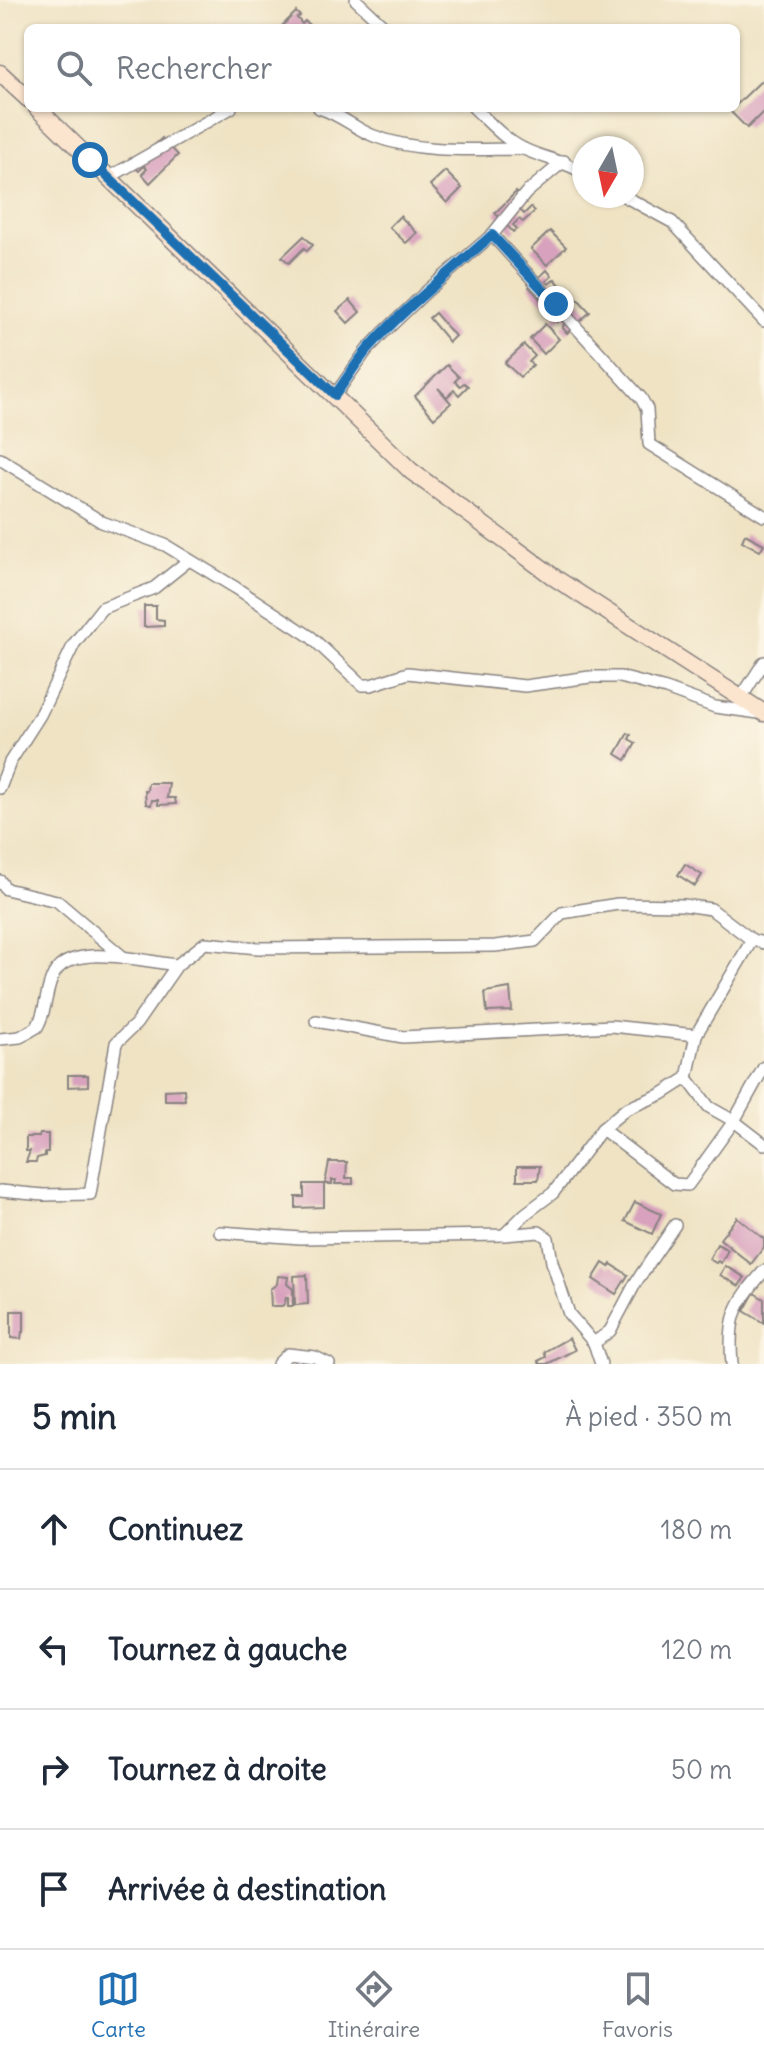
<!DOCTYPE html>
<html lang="fr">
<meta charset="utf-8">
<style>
body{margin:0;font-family:Delius,sans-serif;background:#f2f2f3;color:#1f2937}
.compass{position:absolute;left:572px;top:136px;width:72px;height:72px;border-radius:50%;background:#fff;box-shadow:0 2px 6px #0004;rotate:189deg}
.stop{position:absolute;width:24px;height:24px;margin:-18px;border:6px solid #1f6fb2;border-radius:50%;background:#fff}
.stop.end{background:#1f6fb2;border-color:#fff;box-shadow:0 2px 8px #0008}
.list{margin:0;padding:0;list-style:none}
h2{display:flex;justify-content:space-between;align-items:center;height:104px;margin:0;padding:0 32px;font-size:34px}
h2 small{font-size:26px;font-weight:400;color:#747a83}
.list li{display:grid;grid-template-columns:52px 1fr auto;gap:24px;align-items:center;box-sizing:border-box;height:120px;padding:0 32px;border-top:2px solid #e0e1e3}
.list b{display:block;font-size:30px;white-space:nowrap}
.list em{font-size:26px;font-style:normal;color:#747a83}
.icon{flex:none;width:44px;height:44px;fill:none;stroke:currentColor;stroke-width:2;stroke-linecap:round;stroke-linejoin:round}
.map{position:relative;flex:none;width:764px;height:1364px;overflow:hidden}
.search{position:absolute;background:#fff;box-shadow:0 2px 6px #0004;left:24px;right:24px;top:24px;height:88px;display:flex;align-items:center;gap:20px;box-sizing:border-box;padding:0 28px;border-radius:12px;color:#747a83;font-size:30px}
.sheet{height:584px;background:#fff}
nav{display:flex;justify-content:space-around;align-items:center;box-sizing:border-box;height:112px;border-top:2px solid #e0e1e3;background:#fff;font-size:22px;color:#747a83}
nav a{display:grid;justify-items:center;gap:4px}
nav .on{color:#1f6fb2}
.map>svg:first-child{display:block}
.building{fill:#d8a1bd}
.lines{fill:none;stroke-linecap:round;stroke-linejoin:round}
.street-casing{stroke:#888280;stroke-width:14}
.secondary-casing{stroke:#888280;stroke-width:19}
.street{stroke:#fff;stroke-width:11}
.secondary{stroke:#fce5cf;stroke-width:16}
.route{stroke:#1f6fb2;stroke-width:10}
</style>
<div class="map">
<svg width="764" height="1364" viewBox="0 0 764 1364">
<rect width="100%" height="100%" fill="#fcf5e5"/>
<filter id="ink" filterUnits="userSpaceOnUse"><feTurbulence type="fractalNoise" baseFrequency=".0125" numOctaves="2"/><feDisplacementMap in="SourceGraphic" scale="16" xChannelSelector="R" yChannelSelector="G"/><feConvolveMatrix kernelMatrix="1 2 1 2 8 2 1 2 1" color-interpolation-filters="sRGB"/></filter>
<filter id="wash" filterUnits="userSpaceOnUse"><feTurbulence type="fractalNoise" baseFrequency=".006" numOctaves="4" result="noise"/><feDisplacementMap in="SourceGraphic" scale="32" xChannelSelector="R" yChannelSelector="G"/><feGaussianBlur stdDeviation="1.8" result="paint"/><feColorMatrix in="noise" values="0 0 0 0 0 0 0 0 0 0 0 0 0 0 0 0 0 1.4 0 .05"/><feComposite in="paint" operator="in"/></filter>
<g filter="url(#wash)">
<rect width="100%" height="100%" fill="#efe3c4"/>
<g id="blocks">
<g class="building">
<path d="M296,12l4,4 -3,2 5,6 3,-3 7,7h-32z"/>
<path d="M761,81l3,3v27l-17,17 -17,-17z"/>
<path d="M162,138l16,17 -28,28 -8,-9 5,-5 -3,-3 -5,5 -6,-5z"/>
<path d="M445,171l17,17 -15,15 -17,-18z"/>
<path d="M516,192l10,10 -7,7 5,5 7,-7 4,4 -12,11 -4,-3 -6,6 4,4 -4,3 -18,-19z"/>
<path d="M400,216l17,17 -11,10 -17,-16z"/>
<path d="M550,231l16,16 -19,18 -16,-16z"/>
<path d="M304,236l9,9 -6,6 -3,-3 -15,15 -7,-6z"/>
<path d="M547,270l5,6 -6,5 3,3 6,-5 6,7 -18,16 -14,-15z"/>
<path d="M576,297l14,15 -23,21 -5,-6 7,-7 -4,-5 -8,7 -4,-4z"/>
<path d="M350,300l10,12 -12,11 -11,-12z"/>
<path d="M435,313l20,23 -6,6 -20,-24z"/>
<path d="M545,324l14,15 -15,15 -14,-15z"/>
<path d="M524,345l11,11 -6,6 4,3 -13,12 -15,-14z"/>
<path d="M447,365l12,12 -4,4 5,5 4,-3 4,3 -9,9 -5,-5 -7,7 -9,-9 13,15 -17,15 -19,-22z"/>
<path d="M745,534l19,10 -4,7 -18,-10z"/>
<path d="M144,606h12v13l8,1v6l-20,1z"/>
<path d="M628,733l3,2 -2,4 7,4 -10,17 -10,-6z"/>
<path d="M148,783h21l-2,15h8l1,6 -18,1v-5h-6l-1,5 -5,-1 -1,-13h2z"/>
<path d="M685,864l17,11 -7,11 -17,-11z"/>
<path d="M510,988l2,23 -25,1 -2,-20z"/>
<path d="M68,1075h20v11l-20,1z"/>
<path d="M184,1089l1,11h-20v-10z"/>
<path d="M40,1134h8v18h-3v4l-8,2 -1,4h-10l4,-11h-4v-14h13z"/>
<path d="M329,1162h18l-1,16h7v6h-18l1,-4h-4v4h-7z"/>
<path d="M517,1166h23l-2,14h-21z"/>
<path d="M304,1184h20v23l-28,1v-11h8z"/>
<path d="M635,1202l26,12 -9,20 -27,-13z"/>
<path d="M737,1217l27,22v8l-13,17 -31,-25z"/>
<path d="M717,1244l11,6 -7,13 -3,-2 -2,2 -7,-4z"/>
<path d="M603,1263l6,4 2,-3 17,11 -12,19 -23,-15z"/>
<path d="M725,1266l20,11 -6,9 -19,-11z"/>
<path d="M307,1275l1,29 -13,1 -1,-29z"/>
<path d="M278,1276l10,1 -1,7 6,5v17h-5v-9h-2l-1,6 -3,3h-11l-1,-17 7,-5z"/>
<path d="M754,1293l10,6v24l-20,-12z"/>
<path d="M11,1311h13v21h-2l-1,7 -10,-1z"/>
<path d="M569,1338l6,12 -28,14h-7l-2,-3 8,-4 -2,-5z"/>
</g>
</g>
</g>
<g filter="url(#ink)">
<use href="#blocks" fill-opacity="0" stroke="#888280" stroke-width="2"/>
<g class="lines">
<defs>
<g id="street">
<path d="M356,0l30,28"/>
<path d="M319,108c23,7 36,21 55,28 47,18 101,13 150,13"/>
<path d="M474,108c15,14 31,32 50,41 21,10 38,11 60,24"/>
<path d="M108,178l123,-70"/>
<path d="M624,196l48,26 92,99"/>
<path d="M492,235l149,163 6,11 2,35 115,72"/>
<path d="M335,395l31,-44 17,-18 44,-42 65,-56 34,-42 38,-32"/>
<path d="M0,459l102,63 63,23 71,43 75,49 51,48h9l37,-12 117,13 65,-9h30l46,12 49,18 44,6"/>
<path d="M741,698l23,-36"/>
<path d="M0,788l10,-26 30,-47 34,-71 13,-17 15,-19 52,-20 35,-28"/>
<path d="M0,881l6,8 51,12 66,56"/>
<path d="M316,1021l87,16 208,-11 85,9"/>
<path d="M0,1039l20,-2 17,-10c10,-16 8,-37 17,-53 17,-33 93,-12 123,-9"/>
<path d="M687,1078l9,-43 56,-95"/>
<path d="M602,1129l72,55 14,1 46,-64 30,-54"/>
<path d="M0,1191l44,4 46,-1 26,-151 20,-19 41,-59 28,-22 53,5 237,-2 40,-5 27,-28 56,-9 65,1 28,4 41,31 12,3"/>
<path d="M220,1232l80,6 204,-3 35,-3 9,6 4,24 17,52 25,29 16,-12 26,-49 39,-57"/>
<path d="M505,1234l20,-20 28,-21 49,-64 24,-20 36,-15 25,-16 22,29 25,14 30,23"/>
<path d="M594,1343l7,21"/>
<path d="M278,1364l10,-10 27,3 14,7"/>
<path d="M732,1364c-4,-46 2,-59 32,-93"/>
</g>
<g id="secondary">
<path d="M0,73l28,26"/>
<path d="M37,108l374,363 144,107 209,135"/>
</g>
</defs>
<use href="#street" class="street-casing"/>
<use href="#secondary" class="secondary-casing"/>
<use href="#street" class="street"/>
<use href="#secondary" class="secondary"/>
</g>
</g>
<g class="lines" filter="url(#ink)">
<path class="route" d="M90,160l245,235c11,-15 21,-32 33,-46 37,-42 82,-76 124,-114l64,69"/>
</g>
</svg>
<svg class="compass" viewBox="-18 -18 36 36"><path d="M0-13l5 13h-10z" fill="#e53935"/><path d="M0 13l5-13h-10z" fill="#747a83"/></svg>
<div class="stop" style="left:90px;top:160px"></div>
<div class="stop end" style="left:556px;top:304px"></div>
<div class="search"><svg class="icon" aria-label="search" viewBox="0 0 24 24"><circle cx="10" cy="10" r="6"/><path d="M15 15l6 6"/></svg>Rechercher</div>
</div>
<section class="sheet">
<h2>5 min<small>À pied · 350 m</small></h2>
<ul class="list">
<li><svg class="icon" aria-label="ahead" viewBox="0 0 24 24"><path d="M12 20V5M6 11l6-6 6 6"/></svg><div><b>Continuez</b></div><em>180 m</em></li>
<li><svg class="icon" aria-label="left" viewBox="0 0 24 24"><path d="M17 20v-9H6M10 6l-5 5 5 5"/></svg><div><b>Tournez à gauche</b></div><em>120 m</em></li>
<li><svg class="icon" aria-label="right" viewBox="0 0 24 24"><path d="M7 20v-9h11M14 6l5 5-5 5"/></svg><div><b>Tournez à droite</b></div><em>50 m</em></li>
<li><svg class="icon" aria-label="arrive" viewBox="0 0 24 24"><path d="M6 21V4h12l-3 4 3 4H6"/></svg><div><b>Arrivée à destination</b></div></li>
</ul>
</section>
<nav>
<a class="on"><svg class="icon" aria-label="map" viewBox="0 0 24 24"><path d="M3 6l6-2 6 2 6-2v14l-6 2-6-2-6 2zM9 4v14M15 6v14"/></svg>Carte</a>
<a><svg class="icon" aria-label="directions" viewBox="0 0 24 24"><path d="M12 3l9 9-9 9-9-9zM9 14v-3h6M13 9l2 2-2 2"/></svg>Itinéraire</a>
<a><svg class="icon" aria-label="saved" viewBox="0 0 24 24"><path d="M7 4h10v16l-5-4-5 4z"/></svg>Favoris</a>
</nav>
